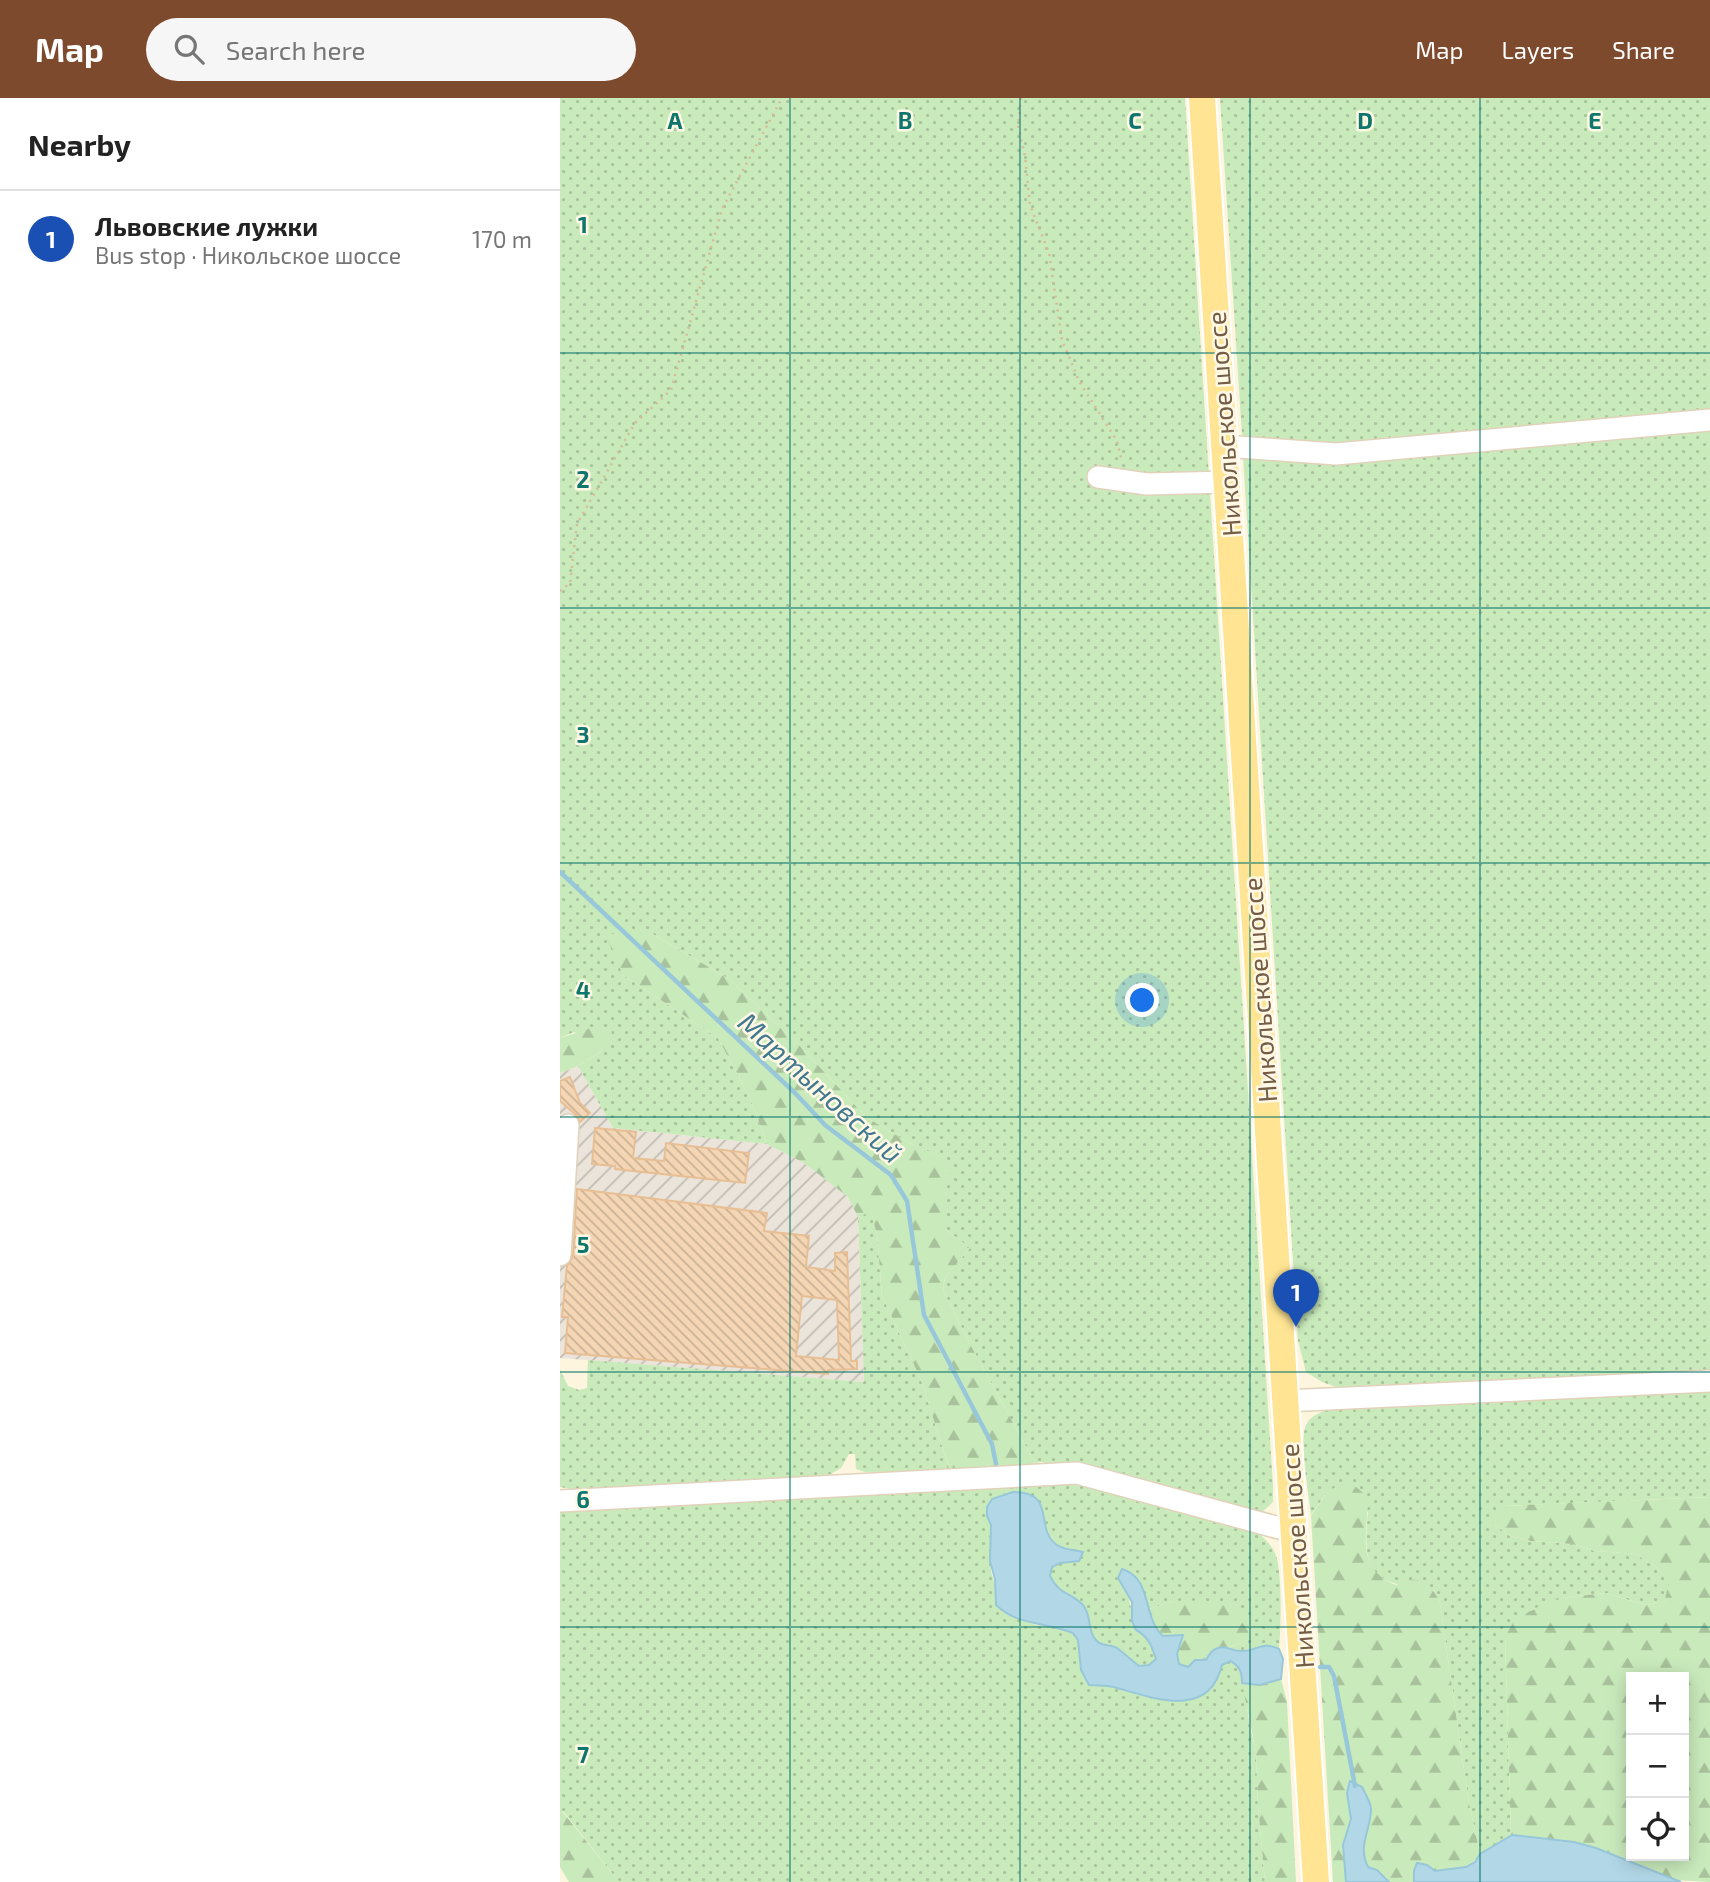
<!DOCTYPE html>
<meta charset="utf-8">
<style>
body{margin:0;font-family:"Exo 2",sans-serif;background:#f6f6f6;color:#222}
.controls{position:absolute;right:21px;bottom:21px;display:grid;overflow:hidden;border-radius:0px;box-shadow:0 4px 18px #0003}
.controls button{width:63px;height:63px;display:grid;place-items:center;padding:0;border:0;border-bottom:2px solid #e0e0e0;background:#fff;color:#222;font:35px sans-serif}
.you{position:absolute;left:583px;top:903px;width:24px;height:24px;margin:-18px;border:5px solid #fff;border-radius:50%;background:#1a73e8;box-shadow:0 0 0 10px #1a73e833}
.badge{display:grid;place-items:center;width:46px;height:46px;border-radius:50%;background:#7e4a2d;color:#fff;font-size:23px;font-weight:700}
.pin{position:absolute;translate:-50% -58px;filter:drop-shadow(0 2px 4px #0008)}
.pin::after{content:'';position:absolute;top:37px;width:24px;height:21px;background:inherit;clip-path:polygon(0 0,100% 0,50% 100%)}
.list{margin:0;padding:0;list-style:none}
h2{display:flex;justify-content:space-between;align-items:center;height:91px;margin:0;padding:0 28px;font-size:30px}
h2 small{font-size:23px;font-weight:400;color:#767676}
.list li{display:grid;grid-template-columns:46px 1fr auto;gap:21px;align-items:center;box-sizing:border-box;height:98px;padding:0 28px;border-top:2px solid #e0e0e0}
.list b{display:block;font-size:26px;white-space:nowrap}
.list p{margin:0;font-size:23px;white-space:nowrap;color:#767676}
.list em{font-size:23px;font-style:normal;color:#767676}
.icon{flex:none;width:38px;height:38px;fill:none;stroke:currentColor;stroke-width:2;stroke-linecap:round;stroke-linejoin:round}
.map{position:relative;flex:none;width:1150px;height:1784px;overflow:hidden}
header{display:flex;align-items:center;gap:42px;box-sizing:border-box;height:98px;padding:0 35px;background:#7e4a2d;color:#fff}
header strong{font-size:33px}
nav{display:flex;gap:38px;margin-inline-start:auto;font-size:24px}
.search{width:490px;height:63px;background:#f6f6f6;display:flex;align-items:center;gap:18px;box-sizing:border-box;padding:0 24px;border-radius:38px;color:#767676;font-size:26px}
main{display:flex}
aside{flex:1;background:#fff}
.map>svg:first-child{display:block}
.industrial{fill:url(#industrial-furrows)}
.grass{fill:url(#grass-dots)}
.forest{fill:url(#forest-firs);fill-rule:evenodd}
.water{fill:#b2d8e7;stroke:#98c7da;stroke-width:2}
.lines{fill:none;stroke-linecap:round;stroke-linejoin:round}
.stream{stroke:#98c7da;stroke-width:4.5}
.building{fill:url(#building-back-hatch);stroke:#e8bf94;stroke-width:2;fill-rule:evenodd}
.minor-casing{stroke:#e1d2ba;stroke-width:24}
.major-casing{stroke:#fff;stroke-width:30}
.path{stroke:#d8ba98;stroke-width:2.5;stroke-dasharray:2 5;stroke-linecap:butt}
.minor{stroke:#fff;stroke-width:21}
.major{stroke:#ffe593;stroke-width:26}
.grid{fill:none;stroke:#0f766e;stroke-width:2;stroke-opacity:0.55}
.labels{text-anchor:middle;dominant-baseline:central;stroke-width:5;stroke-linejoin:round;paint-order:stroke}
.street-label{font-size:26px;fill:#745c45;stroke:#fff8e5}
.water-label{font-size:28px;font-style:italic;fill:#417891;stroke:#fff8e5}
.grid-label{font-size:23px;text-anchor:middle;font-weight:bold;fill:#0f766e;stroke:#fff8e5;stroke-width:5;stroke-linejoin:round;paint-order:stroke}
</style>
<header>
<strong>Map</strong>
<div class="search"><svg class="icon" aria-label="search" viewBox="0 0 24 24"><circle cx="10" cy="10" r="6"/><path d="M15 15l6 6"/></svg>Search here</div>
<nav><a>Map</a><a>Layers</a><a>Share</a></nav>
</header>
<main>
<aside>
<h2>Nearby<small></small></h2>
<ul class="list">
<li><span class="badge" style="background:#1a4fb4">1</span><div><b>Львовские лужки</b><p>Bus stop · Никольское шоссе</p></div><em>170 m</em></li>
</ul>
</aside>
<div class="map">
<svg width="1150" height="1784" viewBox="0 0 1150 1784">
<defs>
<pattern id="industrial-furrows" width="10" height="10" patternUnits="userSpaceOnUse" patternTransform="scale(1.75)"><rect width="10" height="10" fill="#ebe4da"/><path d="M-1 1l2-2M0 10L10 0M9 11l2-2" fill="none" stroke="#c3bcb3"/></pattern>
<pattern id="grass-dots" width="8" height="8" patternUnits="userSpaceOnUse" patternTransform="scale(1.75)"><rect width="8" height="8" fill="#c9ebbc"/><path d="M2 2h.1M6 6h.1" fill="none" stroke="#a8c29b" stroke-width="1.8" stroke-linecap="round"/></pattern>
<pattern id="forest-firs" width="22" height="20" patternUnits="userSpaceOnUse" patternTransform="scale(1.75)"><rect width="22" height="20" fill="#c9ebbc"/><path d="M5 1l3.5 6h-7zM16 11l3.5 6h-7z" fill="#a8c29b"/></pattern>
<pattern id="building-back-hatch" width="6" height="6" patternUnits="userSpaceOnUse" patternTransform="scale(1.75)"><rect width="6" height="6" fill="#f4d6b4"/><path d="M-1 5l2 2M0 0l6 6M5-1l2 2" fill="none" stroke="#cab194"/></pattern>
</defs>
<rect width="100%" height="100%" fill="#fdf5de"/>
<path class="industrial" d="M18,968l35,62 154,16 37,19 45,34 9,20 6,165 -304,-24v-285z"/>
<g class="grass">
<path d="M0,0h625l88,1388v16l-15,14 -208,-50 -7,-4 -8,1 -66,-121 -26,-52 2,-13 25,-29 -25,-19v-32l6,-35 -45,-21 -40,-24 -65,-70 -72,-68 -78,-46 -28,42 95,63 32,60 17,46 -154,-16 -35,-62 26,-16 -30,-18 -14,6z"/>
<path d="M660,0h490v317l-373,32 -73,-5 -22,-7z"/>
<path d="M1150,328v944l-374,17 -14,-5 -16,-10 -8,-31 -55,-885z"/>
<path d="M311,1113l6,24 5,61 39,84 29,91 -85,1 -9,-3 -1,-15h-6l-8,14 -10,6 -50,7 -196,10 -25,-4v-117l8,16 11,4 8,-2 1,-28 276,22 -6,-165z"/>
<path d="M1150,1292v107l-206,9 -11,17 17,13 21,5 41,3 23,7 41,3 20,13 14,16 -6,19 -19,3 -39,-12 -38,4 -37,13 -26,27 6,198 -31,19 -12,-56 -28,-195 -6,-13c-60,-7 -73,-13 -66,-78l-41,-20 -16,23c-2,-18 -12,-76 -5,-90 5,-11 19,-14 28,-18z"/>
<path d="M522,1382l175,52c9,8 17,15 20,27 5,22 4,68 2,90 -20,-9 -29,8 -50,-2l19,-7 -75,-39 -24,8 -6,-20 -21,-3c12,16 7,27 14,44l8,4 12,25 -7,6 -10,1c-8,-5 -14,-12 -22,-17 -5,-5 -14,-2 -20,-7 -10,-9 -5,-26 -14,-36 -12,-15 -37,-12 -31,-39l8,-4 19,-2 -6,-11c-25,-3 -27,-24 -32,-45 -14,-10 -21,-14 -38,-11l-16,22 4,9v46l12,41 33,13 21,2 16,6 5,7 1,20 29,26 46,13h9l51,-16 6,-8 2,-10 8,-4 8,4 4,8 8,54 6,24 2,55 7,76h-646l-56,-71h-3v-301z"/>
</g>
<g class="forest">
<path d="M91,835l78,46 72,68 65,70 40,24 46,21 -7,35v32l25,19 -25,29 -2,13 26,52 66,121 -9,4 -76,4 -29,-91 -39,-84 -5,-61 -6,-23 -13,5 -10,-20 -44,-34 -37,-19 -17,-46 -32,-60 -95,-63 -18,-41z"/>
<path d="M40,927l12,7 -8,18 -26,16 -18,7v-35z"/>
<path d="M779,1387l17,2 12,10c0,38 -14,71 28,88 22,-11 35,-4 44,18l28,195 12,56c-11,16 -26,17 -45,17l-8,-6 -13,6v11h-25l-12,-12 -9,-3c-11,-21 3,-37 3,-58 0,-7 -6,-15 -9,-22l-15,6 4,26 -8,26 3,37h-13l-22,-366 16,-24z"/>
<path d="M1150,1399v385l-36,-2 -58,-25 -42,-13 -63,-7 -6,-198 10,-18 33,-17 20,-5 38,-4 39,12 19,-3 5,-19 -13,-16 -20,-13 -41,-3 -23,-7 -41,-3 -21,-5 -17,-13 10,-17zM1071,1579h53v179h-53z"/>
<path d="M613,1503c29,0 86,-5 75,39l-19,7h-10l-13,13h-11l-7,7 -9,-3 -2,-10 6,-18h-20l-8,-7 -6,-20z"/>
<path d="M721,1581l6,23 9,180h-31l-7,-76 -2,-54 -14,-69 18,2z"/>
<path d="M0,1713h2l57,71h-50l-9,-15z"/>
</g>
<g class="water">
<path d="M453,1394c45,0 20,36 44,53 7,5 18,5 26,7l-4,9 -19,2 -8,4 -2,9c9,19 21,16 33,29 9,11 4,27 14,36 5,6 15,3 20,7 8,6 14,12 22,18l10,-1 7,-6c-4,-12 -8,-23 -20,-29l-4,-9v-19l-14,-24 4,-9c31,9 20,49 41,67l20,-1 -6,19 2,10 9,3 7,-7h11c3,-5 6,-11 12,-12 8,-3 14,3 22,3 17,1 21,-11 39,-2l4,10 -2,20 -21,6 -18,-2c0,-11 -2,-17 -12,-22l-8,4c-13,55 -68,33 -105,23 -9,-3 -18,-2 -28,-3l-8,-15 -3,-30 -5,-7c-26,-11 -55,-7 -77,-28l-1,-26 -5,-18 1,-36 -4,-9v-9l5,-8z"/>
<path d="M790,1683l12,6c3,7 9,15 9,22 0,21 -14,37 -3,58l9,3 12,12h-43l-3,-37 8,-26 -4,-26z"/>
<path d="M952,1737l62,7 22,6 85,34h-267v-11l3,-8 10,2 8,6 31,-4 9,-5 5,-8z"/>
</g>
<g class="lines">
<g class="stream">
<path d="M0,774l235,221 30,32 66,50 16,26 17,114 68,129 4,20"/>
<path d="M760,1569h9l5,9 21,110"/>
</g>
</g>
<g class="building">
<path d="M10,979l10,26 10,10 -10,9 -4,-7 -16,-14v-20z"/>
<path d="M35,1030l41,4 -3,26 31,3 2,-18 83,10 -4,30 -130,-14v-3l-23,-2z"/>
<path d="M17,1091l190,24 -3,18 45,5 -3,31 29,4v-18l12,-1 4,109h6v8l-29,1v4l-263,-21 3,-36h-6l5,-51 6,-10zM242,1198l35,4 2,60 -43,-4z"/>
</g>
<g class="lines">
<defs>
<g id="minor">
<path d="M664,348l112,8 374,-34"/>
<path d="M538,379l49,7 80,-2"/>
<path d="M0,1157l8,-130"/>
<path d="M725,1303l425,-20"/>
<path d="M0,1403l517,-28 217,59"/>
</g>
<path id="major" d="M642,0l114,1784"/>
</defs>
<use href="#minor" class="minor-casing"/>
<use href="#major" class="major-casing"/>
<g class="path">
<path d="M461,0l-3,28 7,30 5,49 19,48 13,87 17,41 38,60 5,21"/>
<path d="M0,493l10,-8 7,-59 58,-101 36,-33 51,-181 60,-111"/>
</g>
<use href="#minor" class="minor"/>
<use href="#major" class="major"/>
</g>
<path class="grid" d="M230,0v1784M460,0v1784M690,0v1784M920,0v1784M0,255h1150M0,510h1150M0,765h1150M0,1019h1150M0,1274h1150M0,1529h1150"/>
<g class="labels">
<g class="street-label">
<text transform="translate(663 326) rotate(-94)">Никольское шоссе</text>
<text transform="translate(699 892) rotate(-94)">Никольское шоссе</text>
<text transform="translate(736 1458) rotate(-94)">Никольское шоссе</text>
</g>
<g class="water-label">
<text transform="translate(261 989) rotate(42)">Мартыновский</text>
</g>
</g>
<g class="grid-label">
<text x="115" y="31">A</text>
<text x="345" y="31">B</text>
<text x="575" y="31">C</text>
<text x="805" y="31">D</text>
<text x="1035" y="31">E</text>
<text x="23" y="135">1</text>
<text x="23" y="390">2</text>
<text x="23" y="645">3</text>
<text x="23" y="900">4</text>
<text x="23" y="1155">5</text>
<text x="23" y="1410">6</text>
<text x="23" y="1665">7</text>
</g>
</svg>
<div class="controls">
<button>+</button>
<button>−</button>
<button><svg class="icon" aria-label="locate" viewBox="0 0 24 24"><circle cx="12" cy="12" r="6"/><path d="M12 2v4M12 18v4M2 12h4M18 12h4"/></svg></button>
</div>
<div class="you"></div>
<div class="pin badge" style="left:736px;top:1229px;background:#1a4fb4">1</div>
</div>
</main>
